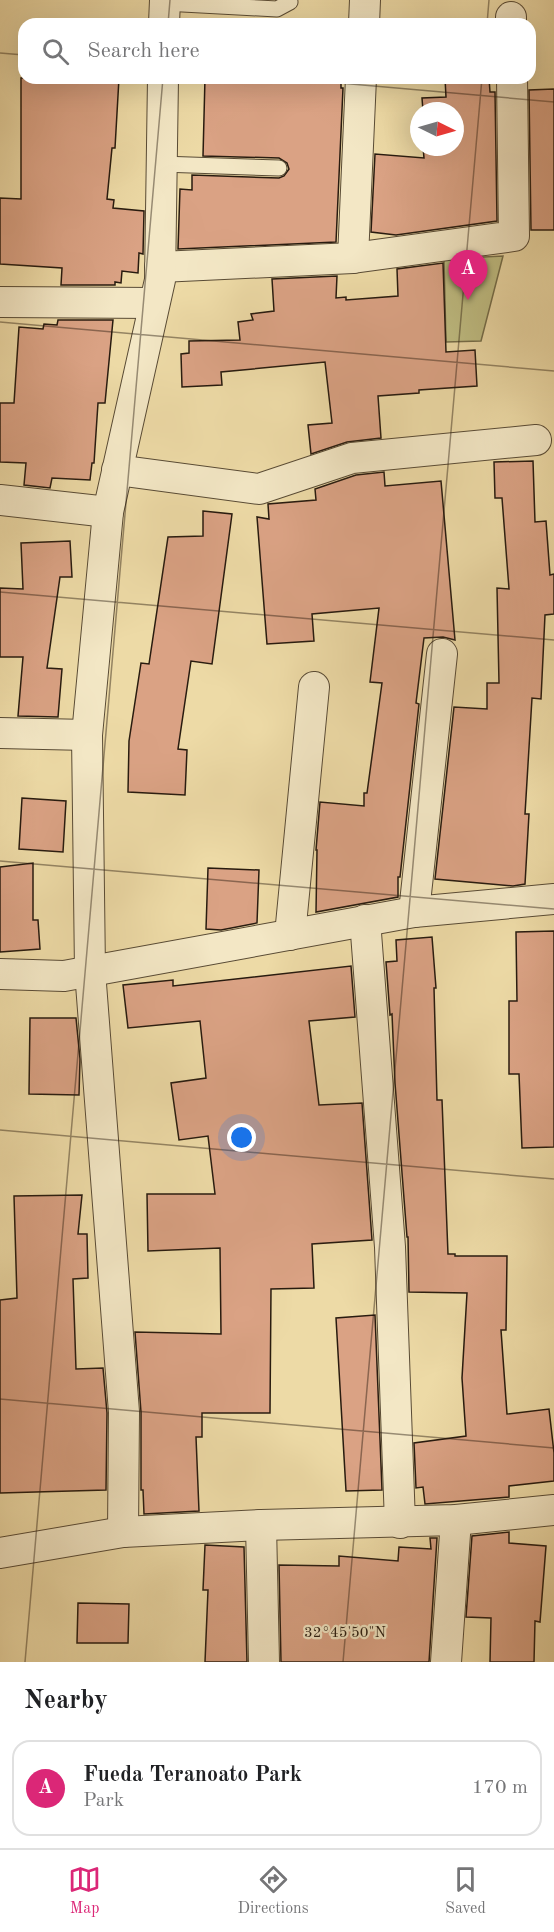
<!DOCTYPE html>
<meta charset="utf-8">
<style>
body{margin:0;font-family:"Old Standard TT",serif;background:#f6f6f6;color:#202124}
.compass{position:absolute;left:410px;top:102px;width:54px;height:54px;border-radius:50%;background:#fff;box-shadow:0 6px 24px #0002;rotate:95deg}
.you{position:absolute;left:242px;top:1138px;width:21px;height:21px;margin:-15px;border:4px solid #fff;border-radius:50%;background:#1a73e8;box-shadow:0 0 0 9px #1a73e833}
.badge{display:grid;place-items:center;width:39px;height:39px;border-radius:50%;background:#db2777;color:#fff;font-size:20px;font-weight:700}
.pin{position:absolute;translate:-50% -50px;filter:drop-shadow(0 2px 3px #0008)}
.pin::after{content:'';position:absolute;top:32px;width:21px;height:18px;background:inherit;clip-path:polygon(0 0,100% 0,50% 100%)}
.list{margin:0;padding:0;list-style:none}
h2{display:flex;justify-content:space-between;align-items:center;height:78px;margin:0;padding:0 24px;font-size:26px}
h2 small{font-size:20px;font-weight:400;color:#757577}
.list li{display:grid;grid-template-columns:39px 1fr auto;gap:18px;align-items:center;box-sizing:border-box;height:96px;margin:0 12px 12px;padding:0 12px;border:2px solid #e0e0e0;border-radius:18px}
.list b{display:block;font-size:22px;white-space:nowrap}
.list p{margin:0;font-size:20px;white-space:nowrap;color:#757577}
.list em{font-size:20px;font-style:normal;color:#757577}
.icon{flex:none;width:33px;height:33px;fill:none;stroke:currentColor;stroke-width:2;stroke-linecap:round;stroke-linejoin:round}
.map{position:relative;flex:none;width:554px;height:1662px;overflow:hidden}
.search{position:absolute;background:#fff;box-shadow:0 6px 24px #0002;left:18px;right:18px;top:18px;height:66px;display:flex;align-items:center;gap:15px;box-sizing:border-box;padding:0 21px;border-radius:18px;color:#757577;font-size:22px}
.sheet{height:186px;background:#fff}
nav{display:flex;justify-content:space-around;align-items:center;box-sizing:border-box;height:84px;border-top:2px solid #e0e0e0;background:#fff;font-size:16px;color:#757577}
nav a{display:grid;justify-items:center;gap:3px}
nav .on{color:#db2777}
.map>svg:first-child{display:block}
.green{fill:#bfbd82;stroke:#746c48;stroke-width:1.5}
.building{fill:#daa284;stroke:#281b0f;stroke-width:1.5}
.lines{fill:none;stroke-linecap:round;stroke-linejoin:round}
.lane-casing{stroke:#594b35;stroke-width:17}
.street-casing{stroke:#594b35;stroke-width:32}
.lane{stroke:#f3e7c5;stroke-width:15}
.street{stroke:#f3e7c5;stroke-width:30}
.ticks{fill:none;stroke:#281b0f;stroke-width:1.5;stroke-opacity:0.45}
.ticks-label{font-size:15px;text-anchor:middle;fill:#281b0f;stroke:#f3e7c5;stroke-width:4.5;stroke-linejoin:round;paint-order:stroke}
</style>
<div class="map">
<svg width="554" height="1662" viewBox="0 0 554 1662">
<rect width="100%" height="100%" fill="#eddaa6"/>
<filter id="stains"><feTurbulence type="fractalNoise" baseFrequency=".00333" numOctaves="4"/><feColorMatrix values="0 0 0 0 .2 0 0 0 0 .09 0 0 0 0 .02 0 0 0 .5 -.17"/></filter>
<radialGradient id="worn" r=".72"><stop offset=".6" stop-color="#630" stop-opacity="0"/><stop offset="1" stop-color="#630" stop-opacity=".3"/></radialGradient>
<path class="green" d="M503,256l-22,85 -35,1 -2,-83z"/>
<g class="building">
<path d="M21,78h98l-4,70h-3l-5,51 7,1 -1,8 31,3 -1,43 -4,-1 -1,20 -16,-2 -1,12 -6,-1v3h-54l1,-17 -62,-4v-66l21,1z"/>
<path d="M205,78h136v10h2l-7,154 -158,7 2,-60 12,1v-15l87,3 5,-2 5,-7 -2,-6 -8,-5 -76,-2z"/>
<path d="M445,78h44l1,14h5l2,129 -101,14 -25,-3 4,-78 49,4 -1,-11h32v-36h-32l-1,-13 24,-1z"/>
<path d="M554,89v141h-23l-2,-140z"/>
<path d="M443,263l3,89 29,-2 2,36 -58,4v3l-41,3 3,42 -34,4 -36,12 -3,-29 24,-2 -7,-61 -104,10 1,13 -40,2 -1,-33 8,-1v-12l51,-1 -2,-18 15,-2 -2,-6 23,-3 -2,-32 65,-3 -1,22 10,-1v3l52,-4 -1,-27z"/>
<path d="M58,320h55l-8,83h-7l-4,60h-2l-2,17 -38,-2 -2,10 -26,-3 2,-22 -26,-1v-59h14l5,-76 24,2 1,-5 13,1z"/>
<path d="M533,461l2,61 11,-1 4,54 4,-1v40l-9,1 -4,84 -9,-1 -7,116h4l-4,70 -12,2 -78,-7 19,-172 33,2v-26h12l-2,-95 12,1 -7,-91h-7l-1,-36z"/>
<path d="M384,472l1,14 56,-5 14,159 -12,-3 -19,1 -8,65 3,1 -19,173h-2v20l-82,15 1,-62h-1l4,-48 44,4v-13h3l15,-110 -12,-1 9,-74 -67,6 2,27 -47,3 -10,-127 12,2 -1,-15 48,-4 -1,-11 41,-14z"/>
<path d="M203,511l29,3 -20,150 -21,-3 -13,88 9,1 -2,45 -57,-3 1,-51 12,-78 8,1 19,-127 35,-1z"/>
<path d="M70,541l2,36h-12l-13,91 15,1 -4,48 -40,-1 5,-59h-23v-69l23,1 -2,-46z"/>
<path d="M22,798l44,3 -3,51 -44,-3z"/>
<path d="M33,863v57h5l2,29 -40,3v-85z"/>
<path d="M208,868l51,2 -2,53 -36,7 -15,-1z"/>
<path d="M554,931v216l-32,1 -3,-74h-10v-73h8l-1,-69z"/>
<path d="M432,937l4,51h-2l3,112h5l6,154h7v2h52l-1,74h-5l6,84 42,-5 5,44v28l-45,5v11l-84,7 -2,-17 -7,1 -2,-45 52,-7 -4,-58 5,-85 -58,-1 -1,-55h-1l-12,-154 -3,-69 -2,1 -4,-53 11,-1 -1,-21z"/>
<path d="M351,966l4,51 -46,4 10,84 43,-2 10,137 -60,4 2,44 -43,1 -1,124h-68v24h-6l3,74 -55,3 -1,-24h-2v-78l-6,-80 86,2 -1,-86 -72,3 -1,-57h68l-7,-58 -29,4 -8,-57 35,-5 -6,-57 -72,7 -5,-43 50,-5v6z"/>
<path d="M30,1018h46l4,41 -1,36 -50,-1z"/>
<path d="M82,1195l-4,39h9l1,44 -15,1 3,90 27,-1 4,45 -1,77 -106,3v-193l17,-2 -3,-102z"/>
<path d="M375,1315l7,175 -36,1 -10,-173z"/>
<path d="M509,1532v11l37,3 -6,76 -5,-1 -1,41h-44l1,-44 -25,-1 6,-81z"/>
<path d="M430,1538h7l-8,124h-148l-2,-97 60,1v-10l59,5 1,-14 32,2z"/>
<path d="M205,1545l39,2 3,115h-42l3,-72h-5z"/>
<path d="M78,1603l51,1 -1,39h-51z"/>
</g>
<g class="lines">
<defs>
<g id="lane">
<path d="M164,3l113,6 13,-7"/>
<path d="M161,164l118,4"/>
</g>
<g id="street">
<path d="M511,17v7"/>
<path d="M164,24l1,-24"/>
<path d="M364,24l1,-24"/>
<path d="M353,258l8,-180"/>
<path d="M160,267l193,-9 161,-22 -2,-158"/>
<path d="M0,302l154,1"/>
<path d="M117,470l142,19 93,-31 184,-18"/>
<path d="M0,500l108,12"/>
<path d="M0,733l87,2"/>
<path d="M414,912l28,-258"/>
<path d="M365,920l25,327 10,276"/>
<path d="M290,935l24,-248"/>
<path d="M0,974l64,2 350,-64 140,-13"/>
<path d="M261,1525l3,137"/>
<path d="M123,1532l1,-120 -34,-441 -3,-236 21,-223 52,-232 3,-202"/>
<path d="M0,1553l123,-21 138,-7 195,-5 98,-10"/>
<path d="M446,1662l10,-142"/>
</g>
</defs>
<use href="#lane" class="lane-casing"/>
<use href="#street" class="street-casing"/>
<use href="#lane" class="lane"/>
<use href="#street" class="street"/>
</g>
<path class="ticks" d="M168,24l2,-24M487,24l2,-24M0,53l24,2M283,78l271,24M0,322l554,49M0,592l554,48M0,861l554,48M0,1130l554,49M0,1399l554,49M25,1662l138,-1584M343,1662l139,-1584"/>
<g class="ticks-label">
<text x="345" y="1637">32°45'50"N</text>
</g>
<rect width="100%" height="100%" filter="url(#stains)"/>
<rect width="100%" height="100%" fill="url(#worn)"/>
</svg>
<svg class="compass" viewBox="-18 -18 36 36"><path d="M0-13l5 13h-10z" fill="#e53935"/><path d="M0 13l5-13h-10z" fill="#757577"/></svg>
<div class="you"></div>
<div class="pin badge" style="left:468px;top:300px">A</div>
<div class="search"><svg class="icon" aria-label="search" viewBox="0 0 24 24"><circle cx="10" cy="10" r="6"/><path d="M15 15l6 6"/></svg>Search here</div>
</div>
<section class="sheet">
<h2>Nearby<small></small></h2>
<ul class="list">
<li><span class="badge">A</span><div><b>Fueda Teranoato Park</b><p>Park</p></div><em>170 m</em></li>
</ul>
</section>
<nav>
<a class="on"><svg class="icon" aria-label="map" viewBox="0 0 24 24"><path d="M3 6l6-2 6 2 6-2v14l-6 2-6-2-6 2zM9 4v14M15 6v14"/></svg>Map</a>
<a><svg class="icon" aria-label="directions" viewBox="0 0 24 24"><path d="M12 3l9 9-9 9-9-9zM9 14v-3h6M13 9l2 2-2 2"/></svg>Directions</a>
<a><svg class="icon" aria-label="saved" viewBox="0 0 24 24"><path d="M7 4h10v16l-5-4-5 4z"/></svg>Saved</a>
</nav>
